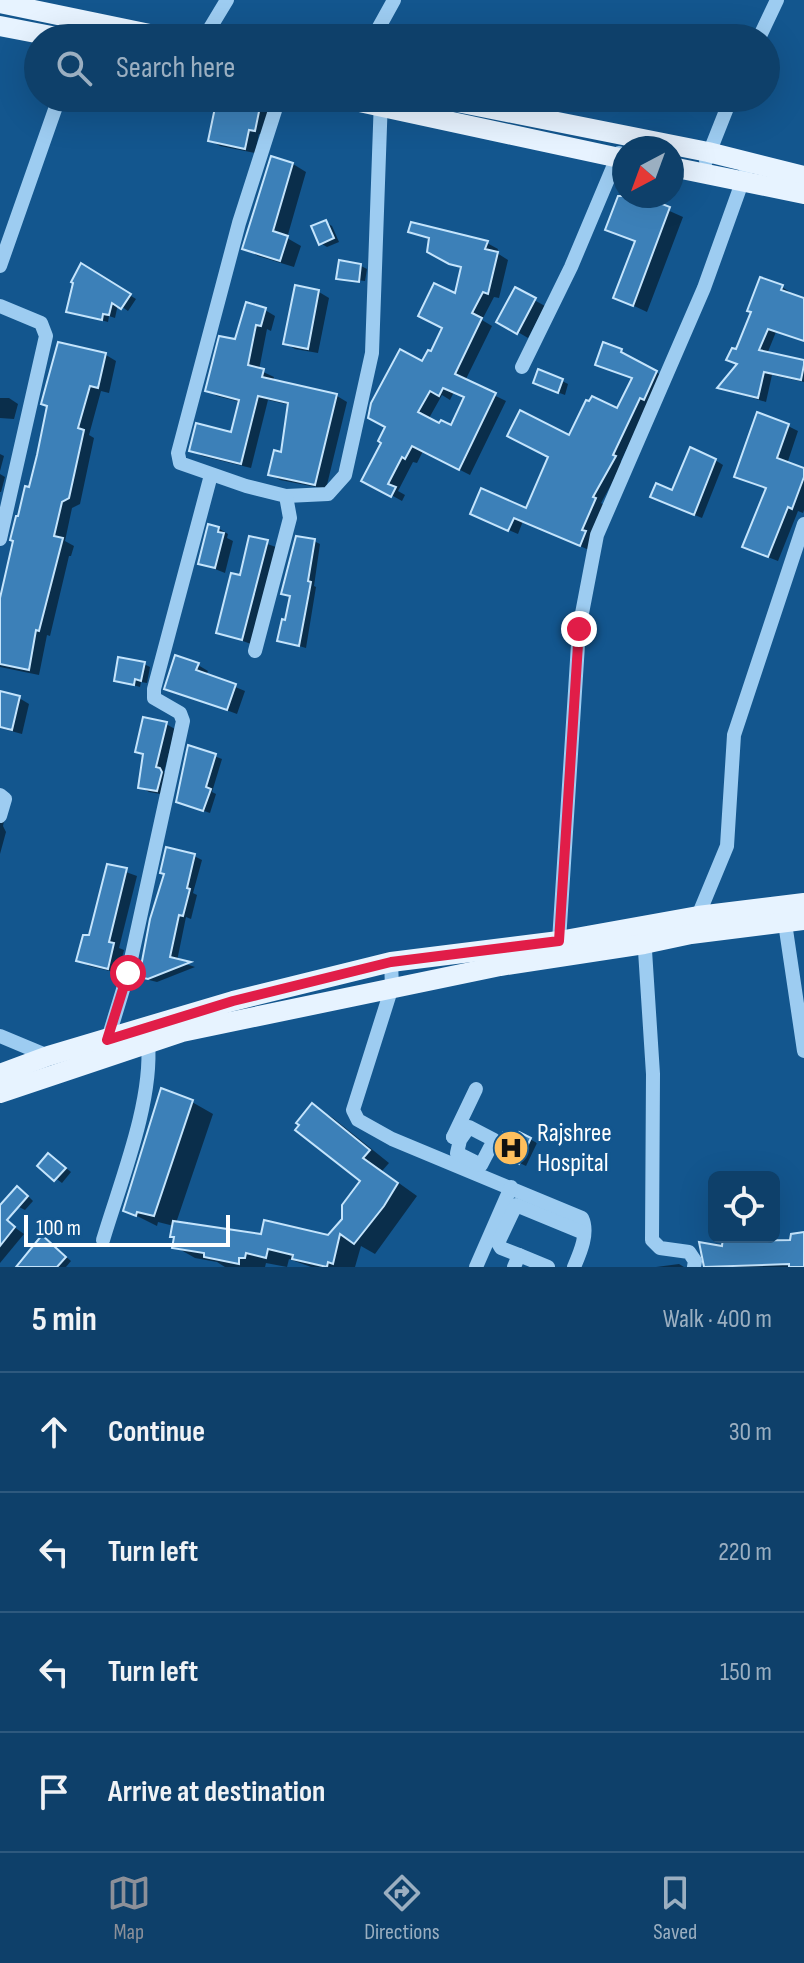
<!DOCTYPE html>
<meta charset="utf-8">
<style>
body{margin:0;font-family:"Sofia Sans Condensed",sans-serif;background:#1c4b72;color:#f1f3f6}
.controls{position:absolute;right:24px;bottom:24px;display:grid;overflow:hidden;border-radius:12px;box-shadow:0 8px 32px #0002}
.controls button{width:72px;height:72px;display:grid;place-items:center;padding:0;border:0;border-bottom:2px solid #2e597e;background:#0e406a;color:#f1f3f6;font:40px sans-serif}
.compass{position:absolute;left:612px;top:136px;width:72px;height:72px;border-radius:50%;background:#0e406a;box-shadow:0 8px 32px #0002;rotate:221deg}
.scale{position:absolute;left:24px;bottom:20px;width:206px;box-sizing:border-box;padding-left:8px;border:4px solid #fff;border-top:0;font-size:22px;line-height:28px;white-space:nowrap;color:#fff;-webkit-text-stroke:6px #13568e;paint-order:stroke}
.stop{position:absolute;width:24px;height:24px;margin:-18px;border:6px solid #e11d48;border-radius:50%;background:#fff}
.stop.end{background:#e11d48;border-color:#fff;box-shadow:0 2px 8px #0008}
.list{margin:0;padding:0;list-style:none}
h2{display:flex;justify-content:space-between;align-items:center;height:104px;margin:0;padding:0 32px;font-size:34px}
h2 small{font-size:26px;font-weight:400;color:#9bafc1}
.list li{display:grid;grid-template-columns:52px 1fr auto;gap:24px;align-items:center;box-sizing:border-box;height:120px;padding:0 32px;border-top:2px solid #2e597e}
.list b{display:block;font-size:30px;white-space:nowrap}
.list em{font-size:26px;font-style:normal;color:#9bafc1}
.icon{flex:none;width:44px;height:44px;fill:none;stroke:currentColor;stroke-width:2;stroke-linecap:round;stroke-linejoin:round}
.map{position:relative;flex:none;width:804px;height:1267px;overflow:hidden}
.search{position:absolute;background:#0e406a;box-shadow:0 8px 32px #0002;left:24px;right:24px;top:24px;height:88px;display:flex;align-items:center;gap:20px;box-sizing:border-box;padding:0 28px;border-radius:44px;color:#9bafc1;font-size:30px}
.sheet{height:584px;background:#0e406a}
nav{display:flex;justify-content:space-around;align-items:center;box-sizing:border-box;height:112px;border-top:2px solid #2e597e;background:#0e406a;font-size:22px;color:#9bafc1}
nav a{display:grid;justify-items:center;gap:4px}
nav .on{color:#8c9099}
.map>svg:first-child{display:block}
.shadow{fill:#0007;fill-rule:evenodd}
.building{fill:#3c80b8;stroke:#c4e4fc;stroke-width:2;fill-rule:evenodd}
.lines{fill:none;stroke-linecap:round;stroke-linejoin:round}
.minor{stroke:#9dccf1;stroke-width:14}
.major{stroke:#e7f3ff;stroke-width:20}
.route{stroke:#e11d48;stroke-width:10}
.labels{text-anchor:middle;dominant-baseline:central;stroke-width:6;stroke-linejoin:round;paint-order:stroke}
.poi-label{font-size:26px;fill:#fff;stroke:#13568e;text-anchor:start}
</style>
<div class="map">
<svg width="804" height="1267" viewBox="0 0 804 1267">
<rect width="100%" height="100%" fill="#13568e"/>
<g class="shadow">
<path d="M219,98l42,6 10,6 -6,25 -6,-1 -4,19 -35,-7 -10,-6z"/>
<path d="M272,158l21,6 13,8 -19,66 14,8 -7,21 -36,-11 -13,-8z"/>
<path d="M622,191l2,5h12l47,21 -36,95 -32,-15 21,-55 -28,-13z"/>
<path d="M325,222l7,4 7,16 -12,5 -7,-4z"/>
<path d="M410,231l77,12 11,6 -1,4 11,7 -9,38 -5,-1 -12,23 10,6 -27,55 41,20 -36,74 -47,-24 -6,12 -4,-1 -15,29 7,4 -3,6 -38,-21 58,-117 10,-9 24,-59 6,-26 -33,-18 2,-11zM454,392l12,6 -14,30 -24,-8 14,-25 8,5z"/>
<path d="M82,266l54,33 -8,12 -10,-7 -3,14 -6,-2 -1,6 -39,-11z"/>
<path d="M361,266l6,3 -2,12 -27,-3z"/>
<path d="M761,279l21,8 8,5 -1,3 15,5v41l-28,-9 -9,22 37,9v19l-32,-7 -6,27 -46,-14 19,-23 -10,-6 8,-7 17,-40z"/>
<path d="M296,287l23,5 10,6 -11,55 -23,-4 -10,-6z"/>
<path d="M516,290l29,16 -17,32 -29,-17z"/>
<path d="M265,310l10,6 -4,15 -4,-2 -8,41 15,7 -1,4 64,15 10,6 -21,87 -46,-9 -10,-6 12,-20 8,-49 -22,-5 -17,68 -49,-12 -10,-6 40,-15 8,-33 -23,-6 -10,-6 30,-49z"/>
<path d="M59,344l47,11 10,6 -7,32 -8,-2 -12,44 5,3 -14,66 -8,4 -7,33 9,5 -3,10h-2l-19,80 -3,-1 -8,40 -39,-8v-59l31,-118z"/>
<path d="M621,351l9,5 -1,2 36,19 -15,24 -29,60 2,2 -22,40 3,2 -15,45 -66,-29 -5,13 -36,-15 45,-9 43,-72 48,-27 16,-32 -28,-10z"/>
<path d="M562,381l6,3 -3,11 -24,-9z"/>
<path d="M0,398h9l9,6 -4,15 -14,-1z"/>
<path d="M788,426l10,5 -11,33 17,6v40l-1,3 -5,-2 -20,50 -23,-9 13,-63 -32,-13z"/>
<path d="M0,454l4,2 -4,15z"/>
<path d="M715,460l8,5 -21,53 -41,-17z"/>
<path d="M0,474l5,3 -4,15h-1z"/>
<path d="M218,528l10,6 -1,4 6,3 -8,32 -25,-10z"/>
<path d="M250,538l26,9 -25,97 -33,-12 24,-55z"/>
<path d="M314,541l6,3 -6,42 2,1 -10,61 -27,-8 8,-18 5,-25 -9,-4z"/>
<path d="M144,664l6,3 -3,16 -6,-1 -1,5 -24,-7z"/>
<path d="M198,665l10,6 -2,4 39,16 -8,23 -70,-26z"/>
<path d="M0,693l19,5 10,6 -7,30 -22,-6z"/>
<path d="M166,724l9,5 -11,43 5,3 -3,20 -17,-3 -9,-5z"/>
<path d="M190,747l32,12 -10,33 4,2 -6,19 -26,-9z"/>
<path d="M0,804l6,7 -3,15 3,6 -6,22z"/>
<path d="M194,856l8,4 -9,33 4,2 -6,24 -5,-2 -9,44 18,6 -38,15 -8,-2 -7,-4 24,-102z"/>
<path d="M109,866l28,10 -18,72 5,2 -6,23 -29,-7 -10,-6 12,-23z"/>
<path d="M163,1091l29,11 21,12 -37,109 86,13 67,1 15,-17 18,-40 -50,-74 21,12 56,45 -7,8 35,25 -42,58 -14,-8 -6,21h-44l-22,-8 -2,8 -21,-4 -1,4h-40l-8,-5 -22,-4 -21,-12v-20l-16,-4 -1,4 -32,-16z"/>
<path d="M520,1134l17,9 -11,23 -19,-9z"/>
<path d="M55,1159l16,13 -9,11 -22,-17z"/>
<path d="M24,1192l9,9 -8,9 -6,-3z"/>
<path d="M0,1217l24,17 -24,29z"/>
<path d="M804,1234v33h-98l1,-6 27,-24h13l10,6 35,-1z"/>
<path d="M48,1241l23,20 -5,6h-47z"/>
<path d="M679,1264l5,3h-28z"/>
</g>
<g class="building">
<path d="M217,98h24l20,4 -6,29 -6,-1 -4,19 -37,-8z"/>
<path d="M271,156l22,7 -20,68 15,5 -8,25 -38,-12z"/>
<path d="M618,196h24l28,11 -37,99 -20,-8 22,-57 -30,-11z"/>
<path d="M326,220l8,18 -15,7 -8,-19z"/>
<path d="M411,222l77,19 -3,8 13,3 -10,42 -5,-2 -11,21 10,5 -27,56 41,19 -37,77 -47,-24 -7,13 -3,-2 -14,27 8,3 -5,10 -30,-16 20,-38 -3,-2 7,-14 -17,-9 3,-15 29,-54 22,12 6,-11 3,1 11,-23 -24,-12 16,-33 21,10 6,-26 -12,-3 -22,-12 2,-14 -21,-6zM443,388l21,9 -13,28 -10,-5 -2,3 -21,-11 12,-21 9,5z"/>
<path d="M339,260l22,4 -2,18 -23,-3z"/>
<path d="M81,263l50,31 -10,15 -9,-6 -3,12 -6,-1 -1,6 -36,-8 7,-29 -2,-1z"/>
<path d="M760,277l23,8 -2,5 23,8v43l-36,-12 -9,21 45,10v5l-3,15 -37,-8 -6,26 -41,-10 20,-24 -11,-4 6,-12 4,1 15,-37 -4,-1z"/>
<path d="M295,285l24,5 -11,59 -25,-5z"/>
<path d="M515,287l21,11 -19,36 -21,-12z"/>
<path d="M246,302l20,6 -5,18 -5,-1 -8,40 16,4 -2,8 75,17 -22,91 -47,-10 6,-25 7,2 7,-49 -30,-7 -17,68 -52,-13 7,-28 35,9 8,-32 -34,-9 14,-55 16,3z"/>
<path d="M58,342l48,11 -8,35 -8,-2 -12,42 6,2 -15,68 -7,4 -8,34 9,2 -24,93 -3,-1 -7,40 -29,-6v-66l13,-57 -3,-1 6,-24h2l7,-30 4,1 8,-32 10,-49 -6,-2z"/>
<path d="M603,342l19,7 -1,3 36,19 -13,29 -4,-2 -27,57 3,1 -23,41 3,1 -14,32 4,1 -6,15 -66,-28 -6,13 -38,-17 11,-26 45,20 22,-51 -41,-21 13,-26 49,25 17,-35 3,1 3,-5 25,12 15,-30 -37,-13z"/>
<path d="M538,369l25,10 -5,14 -25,-10z"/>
<path d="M757,412l32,12 -12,34 27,10v9l-12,32 -4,-2 -20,50 -26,-10 24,-59 -32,-11z"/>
<path d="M690,447l26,12 -22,56 -44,-18 6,-14 16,7z"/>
<path d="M208,524l11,3 -1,5 6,1 -9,35 -17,-4z"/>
<path d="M249,536l19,4 -26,100 -26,-7 15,-60 9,2z"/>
<path d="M296,536l19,3 -7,42 3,1 -12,64 -22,-5 5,-22 3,1 5,-24 -9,-2z"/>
<path d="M175,655l24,8 -3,7 40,14 -9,26 -63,-21z"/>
<path d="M118,657l27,5 -4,19 -6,-2 -1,6 -20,-4z"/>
<path d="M0,691l20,5 -8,34 -12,-3z"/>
<path d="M143,717l24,5 -11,45 4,1 2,4 -5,19 -19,-3 5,-34 -8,-2z"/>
<path d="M188,745l28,9 -10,33 5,2 -8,22 -27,-9z"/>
<path d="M166,847l29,7 -8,34 3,1 -7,27 -4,-1 -9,42 21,5 -43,17 -9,-2 11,-58 14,-45 -4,-1z"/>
<path d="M107,864l20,4 -18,74 5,1 -6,26 -32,-8 7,-26h6z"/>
<path d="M161,1088l32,12 -39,116 -17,-4 -1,4 -13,-5z"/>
<path d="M312,1103l58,47 -7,8 35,25 -14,23 -30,38 -14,-10 -7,30 -5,-2 -1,5 -35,-8 1,-4 -25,-6 -2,9 -20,-5 -1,5h-6v6l-35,-7v-4l-32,-5 2,-11h-4l3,-16 88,13 3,-14 64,15 14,-16v-14l18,-24 -65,-51 4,-5 -3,-2z"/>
<path d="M519,1132l12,6 -12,26 -21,-10 5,-10v-11l12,6z"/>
<path d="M48,1153l18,15 -12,13 -17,-15z"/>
<path d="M17,1186l11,10 -21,24 8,7 -15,19v-41z"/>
<path d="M804,1232v35h-15v-3l-85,3 -5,-25 23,4 1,-9h23l-1,4 45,-1 1,-6z"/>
<path d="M42,1235l24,22 -9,10h-41z"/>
</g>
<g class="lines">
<g class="minor">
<path d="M78,38l6,-17"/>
<path d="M204,38l23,-38"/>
<path d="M373,38l21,-38"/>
<path d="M759,38l18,-38"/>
<path d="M706,161l25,-63"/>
<path d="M0,266l59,-168"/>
<path d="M0,306l41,17 5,13 -46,203"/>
<path d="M522,367l49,-100 48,-114"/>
<path d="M286,496l42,-2 17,-19 27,-122 9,-255"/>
<path d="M255,651l35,-133 -4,-22 -40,-10 -66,-23 -2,-10 61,-230 40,-125"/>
<path d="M0,795l5,4 -5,17"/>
<path d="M698,916l29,-70 7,-111 70,-211"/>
<path d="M785,923l19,128"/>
<path d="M644,935l9,139 -1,166 8,8 29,4 6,9 -1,6"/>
<path d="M559,941l20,-312 18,-94 107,-247 41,-114"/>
<path d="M391,962l1,25 -39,123 5,10 34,19 190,79c7,15 -2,35 -8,49"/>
<path d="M0,1036l48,20"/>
<path d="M107,1042l21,-69 55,-252 -3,-8 -26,-15v-9l57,-214"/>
<path d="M453,1137l7,3 9,-13 25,13 -13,25 -24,-12 3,-13"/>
<path d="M453,1137l23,-48"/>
<path d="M103,1240c17,-57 50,-138 45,-197"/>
<path d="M519,1255l29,12"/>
<path d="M476,1267l35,-80"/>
<path d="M514,1267l5,-12 -18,-7 -3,-5 18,-38 68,28"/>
</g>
<g class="major">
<path d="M0,3l169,35"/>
<path d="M0,26l62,12"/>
<path d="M341,98l283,61"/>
<path d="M437,98l271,54 96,24"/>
<path d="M672,167l132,27"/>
<path d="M0,1074l48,-18 185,-55 158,-39 168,-21 139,-25 106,-13"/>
<path d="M0,1093l182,-61 318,-66 144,-22 47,-10 113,-14"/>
</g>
</g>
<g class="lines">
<path class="route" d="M128,973l-21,67 126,-39 158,-39 168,-21 20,-312"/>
</g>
<defs>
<symbol id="hospital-disc" viewBox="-11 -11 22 22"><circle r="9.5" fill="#ffbf5d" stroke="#13568e"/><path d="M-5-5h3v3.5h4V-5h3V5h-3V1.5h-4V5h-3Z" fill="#111"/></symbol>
</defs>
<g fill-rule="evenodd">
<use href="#hospital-disc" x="491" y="1128" width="40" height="40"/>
</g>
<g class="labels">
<g class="poi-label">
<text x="537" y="1133">Rajshree<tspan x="537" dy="30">Hospital</tspan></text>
</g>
</g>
</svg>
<div class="controls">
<button><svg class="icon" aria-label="locate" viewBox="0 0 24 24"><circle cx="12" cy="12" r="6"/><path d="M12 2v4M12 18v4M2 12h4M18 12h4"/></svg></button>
</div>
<svg class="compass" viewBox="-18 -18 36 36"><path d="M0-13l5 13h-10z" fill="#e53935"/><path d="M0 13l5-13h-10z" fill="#9bafc1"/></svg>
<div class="scale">100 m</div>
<div class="stop" style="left:128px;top:973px"></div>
<div class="stop end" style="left:579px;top:629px"></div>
<div class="search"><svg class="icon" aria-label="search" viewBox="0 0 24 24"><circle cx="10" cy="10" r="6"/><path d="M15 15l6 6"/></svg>Search here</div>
</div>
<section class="sheet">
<h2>5 min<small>Walk · 400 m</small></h2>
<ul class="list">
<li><svg class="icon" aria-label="ahead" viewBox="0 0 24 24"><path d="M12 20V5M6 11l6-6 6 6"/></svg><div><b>Continue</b></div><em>30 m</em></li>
<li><svg class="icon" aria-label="left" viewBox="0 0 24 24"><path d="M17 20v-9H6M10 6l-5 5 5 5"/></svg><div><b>Turn left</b></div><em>220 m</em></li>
<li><svg class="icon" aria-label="left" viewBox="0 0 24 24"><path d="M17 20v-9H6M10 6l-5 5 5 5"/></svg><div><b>Turn left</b></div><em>150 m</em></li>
<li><svg class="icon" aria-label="arrive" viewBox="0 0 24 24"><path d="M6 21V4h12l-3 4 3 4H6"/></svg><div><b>Arrive at destination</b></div></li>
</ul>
</section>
<nav>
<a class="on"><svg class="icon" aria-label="map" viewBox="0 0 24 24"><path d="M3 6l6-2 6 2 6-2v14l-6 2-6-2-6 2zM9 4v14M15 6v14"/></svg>Map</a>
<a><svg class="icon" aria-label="directions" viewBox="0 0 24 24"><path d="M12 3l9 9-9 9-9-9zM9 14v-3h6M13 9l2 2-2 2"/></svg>Directions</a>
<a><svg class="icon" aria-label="saved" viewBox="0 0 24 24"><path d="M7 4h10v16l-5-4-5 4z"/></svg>Saved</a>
</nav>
